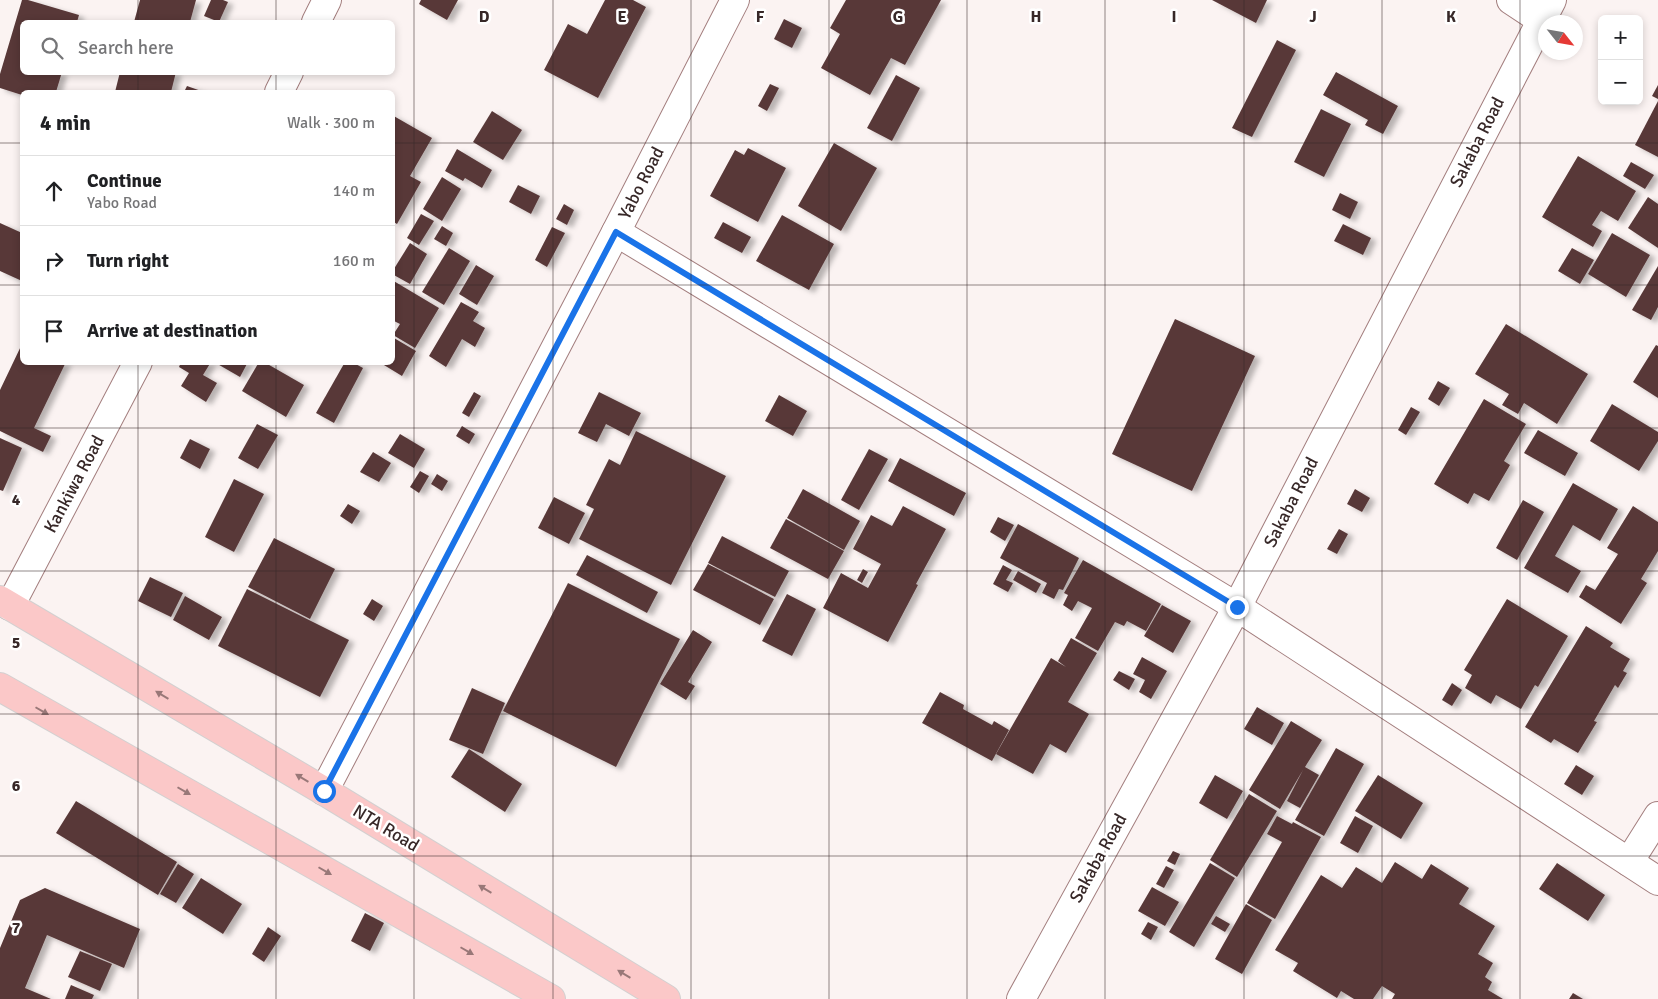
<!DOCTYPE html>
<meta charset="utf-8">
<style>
body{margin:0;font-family:Signika,sans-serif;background:#f2f2f2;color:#202124}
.controls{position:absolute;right:15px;top:15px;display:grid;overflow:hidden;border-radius:8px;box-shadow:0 2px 8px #0003}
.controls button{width:45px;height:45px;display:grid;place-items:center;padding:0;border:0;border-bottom:1px solid #e0e0e0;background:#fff;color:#202124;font:25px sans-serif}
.compass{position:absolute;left:1538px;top:15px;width:45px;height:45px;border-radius:50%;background:#fff;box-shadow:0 2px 8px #0003;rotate:121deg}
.stop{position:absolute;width:15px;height:15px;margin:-11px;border:4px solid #1a73e8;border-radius:50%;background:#fff}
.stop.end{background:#1a73e8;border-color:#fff;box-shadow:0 1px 5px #0008}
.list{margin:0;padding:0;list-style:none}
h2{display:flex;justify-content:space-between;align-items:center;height:65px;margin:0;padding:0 20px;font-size:21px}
h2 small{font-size:16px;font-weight:400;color:#757577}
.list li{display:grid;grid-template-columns:32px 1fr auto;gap:15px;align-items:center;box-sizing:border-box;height:70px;padding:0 20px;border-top:1px solid #e0e0e0}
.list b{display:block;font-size:19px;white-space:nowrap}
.list p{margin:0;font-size:16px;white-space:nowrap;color:#757577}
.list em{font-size:16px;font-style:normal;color:#757577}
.icon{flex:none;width:28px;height:28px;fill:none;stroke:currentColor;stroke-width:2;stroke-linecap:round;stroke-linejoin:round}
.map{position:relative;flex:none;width:1658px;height:999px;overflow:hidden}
.search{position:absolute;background:#fff;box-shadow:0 2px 8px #0003;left:20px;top:20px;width:375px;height:55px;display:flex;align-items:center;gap:12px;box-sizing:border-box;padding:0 18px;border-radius:8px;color:#757577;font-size:19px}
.panel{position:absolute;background:#fff;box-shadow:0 2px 8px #0003;left:20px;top:90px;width:375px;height:275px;border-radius:8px}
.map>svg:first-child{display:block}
.building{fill:#593939;filter:url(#shadow)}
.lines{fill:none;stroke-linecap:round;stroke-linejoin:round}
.minor-casing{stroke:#a37e7e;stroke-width:30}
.major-casing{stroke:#d3d0d0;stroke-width:30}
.minor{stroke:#fff;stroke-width:28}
.major{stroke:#fbc8c8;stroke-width:28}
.oneway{fill:#997878}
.route{stroke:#1a73e8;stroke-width:6}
.grid{fill:none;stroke:#372828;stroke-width:1;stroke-opacity:0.55}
.labels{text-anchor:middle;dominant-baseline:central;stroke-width:5;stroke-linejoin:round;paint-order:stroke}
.street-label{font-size:18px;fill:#372828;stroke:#fff}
.grid-label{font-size:16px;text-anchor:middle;font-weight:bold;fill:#372828;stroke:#fff;stroke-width:5;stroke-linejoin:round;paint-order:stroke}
</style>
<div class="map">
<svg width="1658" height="999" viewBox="0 0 1658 999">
<defs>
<filter id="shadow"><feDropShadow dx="5.5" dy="3" stdDeviation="2.5" flood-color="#0004"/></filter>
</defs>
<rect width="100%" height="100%" fill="#fbf3f2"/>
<g class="building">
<path d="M22,0h6l51,15 -2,7h-55v50h40l-6,20h-34v3l-22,-7v-14z"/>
<path d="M140,0h56l-6,22h-56z"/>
<path d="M211,0h12l5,2 -9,20 -15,-6z"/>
<path d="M421,0h37l-11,20 -28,-16z"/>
<path d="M605,0h28l13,7 -48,91 -54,-28 24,-46 19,10z"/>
<path d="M846,0h95l-36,65 -14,-7 -21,37 -49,-27 19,-34 -10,-6z"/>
<path d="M1212,0h55l-11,23z"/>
<path d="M784,19l18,9 -10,20 -18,-9z"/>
<path d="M1277,40l19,10 -44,87 -20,-9z"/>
<path d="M120,72h56l-5,20h-56z"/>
<path d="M1336,72l62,34 -15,28 -18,-9 3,-5 -45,-25z"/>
<path d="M896,75l24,13 -28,53 -25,-13z"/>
<path d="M770,84l9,4 -12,23 -9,-5z"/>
<path d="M1658,85v14l-6,-3z"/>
<path d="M187,86l17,6h-20z"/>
<path d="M1658,101v56l-23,-12z"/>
<path d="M1321,109l30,15 -27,53 -30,-15z"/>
<path d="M492,111l30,19 -19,30 -30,-18z"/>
<path d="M392,115l40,23 -22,38 11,6 -24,42 -5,-3z"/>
<path d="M834,143l43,25 -36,63 -43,-25z"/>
<path d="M748,148l38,20 -28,54 -48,-26 25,-46 9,5z"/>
<path d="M457,149l35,21 -10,18 -17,-10 -2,3 -18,-10z"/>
<path d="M1578,156l58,35 -18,30 -17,-10 -9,14 10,6 -9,16 -51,-30z"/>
<path d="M1631,162l23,13 -9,14 -22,-13z"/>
<path d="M442,177l19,12 -19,32 -19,-12z"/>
<path d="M518,185l22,11 -9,18 -22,-12z"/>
<path d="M1340,193l18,9 -8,17 -18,-9z"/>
<path d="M1648,197l10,7v44l-30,-20z"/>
<path d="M564,204l10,6 -7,15 -11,-6z"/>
<path d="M421,214l13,7 -15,24 -12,-7z"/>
<path d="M782,215l52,29 -25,46 -53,-29z"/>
<path d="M723,222l28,15 -9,16 -28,-15z"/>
<path d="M0,223l22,10v48l-22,-10z"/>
<path d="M1343,224l28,14 -8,17 -29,-14z"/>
<path d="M442,226l11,7 -7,13 -12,-7z"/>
<path d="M552,227l13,6 -18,34 -12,-7z"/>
<path d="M1612,233l38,22 -24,42 -38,-23z"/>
<path d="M410,243l17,11 -17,30 -18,-10v-2z"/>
<path d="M449,248l21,13 -26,44 -22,-13z"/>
<path d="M1572,248l22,12 -14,24 -22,-13z"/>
<path d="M476,265l18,11 -17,29 -18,-11z"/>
<path d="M1658,266v41l-7,13 -19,-10z"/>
<path d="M392,280l47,28 -24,40 -22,-13 7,-11 -8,-4z"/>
<path d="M461,302l18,10 -6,9 12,7 -10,19 -13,-8 -16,28 -17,-11z"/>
<path d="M1175,319l80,37 -63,135 -80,-37z"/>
<path d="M1506,324l82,50 -31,50 -33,-21 -6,11 -16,-9 7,-11 -34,-20z"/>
<path d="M394,338l22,13 -14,25 -23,-14h13z"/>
<path d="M22,344v18h44l-32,66 17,8 -8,16 -43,-21v-41z"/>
<path d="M1656,345l2,1v52l-25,-16z"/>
<path d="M181,362h30l-8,13 14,8 -11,19 -25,-16 8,-13 -10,-6z"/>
<path d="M214,362h34l-8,15z"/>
<path d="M259,362h5l40,23 -18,32 -44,-26z"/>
<path d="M345,362h7l11,6 -29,55 -18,-10z"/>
<path d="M1438,381l12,7 -11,18 -11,-7z"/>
<path d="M474,392l7,4 -12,21 -7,-4z"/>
<path d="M599,392l42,21 -12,23 -23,-12 -9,18 -19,-9z"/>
<path d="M779,395l28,16 -14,25 -28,-15z"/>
<path d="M1484,399l42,25 -22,37 6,4 -21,36 -15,-8 -6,11 -34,-20z"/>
<path d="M1612,404l46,28v9l-19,30 -49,-30z"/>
<path d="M1411,407l9,5 -14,23 -8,-5z"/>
<path d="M257,424l21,11 -20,34 -20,-11z"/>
<path d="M462,426l13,8 -6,10 -13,-8z"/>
<path d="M1538,430l40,23 -13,23 -41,-23z"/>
<path d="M636,431l90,45 -55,109 -92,-46 15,-30 -8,-4 23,-46 11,6z"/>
<path d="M400,434l25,15 -11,19 -26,-15z"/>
<path d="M0,438l22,10 -19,43 -3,-1z"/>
<path d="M190,439l20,10 -10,20 -20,-11z"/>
<path d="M869,449l19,10 -29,51 -18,-10z"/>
<path d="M373,452l18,11 -12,19 -19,-10z"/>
<path d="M900,458l66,35 -12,23 -66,-35z"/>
<path d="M420,471l9,5 -10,17 -9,-6z"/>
<path d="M437,474l11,7 -6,10 -11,-7z"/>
<path d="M234,479l30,15 -30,58 -29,-15z"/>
<path d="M1573,483l45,26 -18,32 -27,-16 -18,31 26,15 -13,22 -44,-25z"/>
<path d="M803,489l57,32 -16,29 -57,-32z"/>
<path d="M1355,489l15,9 -8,14 -15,-8z"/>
<path d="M554,497l31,16 -16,31 -31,-16z"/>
<path d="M1523,500l21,12 -27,48 -21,-12z"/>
<path d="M348,504l12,7 -8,13 -12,-8z"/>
<path d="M903,506l43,23 -30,55 2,1 -30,57 -65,-34 18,-35 27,15 13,-24 -28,-15 18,-34 21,11z"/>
<path d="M1633,506l25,16v29l-17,28 6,4 -26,41 -42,-27 7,-12 9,5 23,-36 -11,-6z"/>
<path d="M998,517l16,8 -9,16 -15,-9z"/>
<path d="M786,519l58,32 -16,28 -58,-31z"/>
<path d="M1018,524l61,34 -16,32 -4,-1 -5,10 -12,-6 5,-10 -47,-25z"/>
<path d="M1339,529l9,5 -11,20 -10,-5z"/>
<path d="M722,536l67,35 -14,26 -67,-34z"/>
<path d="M274,538l61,31 -25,50 -62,-32z"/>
<path d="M587,555l71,37 -11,21 -71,-38z"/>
<path d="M1083,560l78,44 -15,27 -19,-10 -3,5 -9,-4 -17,29 -23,-13 17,-30 -14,-7 -6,10 -9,-6 5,-10 -4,-2z"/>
<path d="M708,564l66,35 -14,26 -67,-35z"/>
<path d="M1003,565l9,5 -6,10 7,3 -5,9 -15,-8z"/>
<path d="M863,569l5,3 -6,11 -5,-3z"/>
<path d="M1018,571l23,13 -5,9 -23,-13z"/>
<path d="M150,577l33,16 -12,24 -33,-16z"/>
<path d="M568,583l112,56 -64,128 -113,-56z"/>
<path d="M247,589l102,51 -29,57 -102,-51z"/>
<path d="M787,594l29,15 -24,47 -30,-15z"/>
<path d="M185,596l37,21 -13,23 -36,-20z"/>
<path d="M372,599l11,7 -9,15 -11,-7z"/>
<path d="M1507,599l61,37 -30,51 -3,-2 -14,24 -25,-14 -5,9 -26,-16 7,-13 -8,-5z"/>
<path d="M1162,605l29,16 -18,32 -29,-17z"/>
<path d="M1586,626l27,17 -3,4 20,12 -7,12 4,2 -9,15 -3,-3 -21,36 3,1 -19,31 -24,-14 -3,4 -26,-16z"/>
<path d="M693,630l19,12 -24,40 7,4 -9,14 -26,-16z"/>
<path d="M1071,638l26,15 -29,49 21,12 -23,39 -16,-9 -17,30 -37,-20 55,-96 15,9 -8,-6z"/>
<path d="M1142,657l25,14 -16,28 -12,-7 6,-12 -12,-6z"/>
<path d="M1119,671l16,8 -6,11 -16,-10z"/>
<path d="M1452,683l10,7 -10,16 -10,-6z"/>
<path d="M472,688l33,15 -22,51 -34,-14z"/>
<path d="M940,692l24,13 -1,4 29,16 2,-4 15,9 -17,31 -70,-38z"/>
<path d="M1257,707l27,16 -12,22 -28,-16z"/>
<path d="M1291,721l31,19 -17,27 14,8 -19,33 -13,-7 16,-31 -23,39 -31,-19z"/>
<path d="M1336,748l28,16 -40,72 -29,-16z"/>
<path d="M469,749l53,35 -17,28 -54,-35z"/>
<path d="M1576,765l18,11 -12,19 -18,-11z"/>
<path d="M1215,775l28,16 -16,28 -28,-16z"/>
<path d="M1378,775l45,28 -22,36 -46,-28z"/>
<path d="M1249,794l28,17 -40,66 -27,-17z"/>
<path d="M76,801l101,61 -19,33 -102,-62z"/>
<path d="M1277,816l15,8 1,-2 28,15 -46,82 -28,-16 35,-61 -15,-8z"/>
<path d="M1355,816l18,10 -15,27 -18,-10z"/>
<path d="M1173,851l7,3 -5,11 -8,-4z"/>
<path d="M1395,862l27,17 9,-15 38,24 -10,16 36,22 -17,28 15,9 -8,14 7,5 -4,8 15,9h-111l3,-5 -13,-8 -9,13h-19l-13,-8 -4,7 -44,-27 5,-8 -23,-13 46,-75 21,13 14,-21 26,16z"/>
<path d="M1210,863l25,15 -41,69 -25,-15z"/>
<path d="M1557,863l48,32 -17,26 -49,-32z"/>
<path d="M178,864l16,10 -18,29 -16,-9z"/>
<path d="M1166,866l8,4 -10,18 -8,-4z"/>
<path d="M201,878l41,26 -19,30 -41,-26z"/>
<path d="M1152,887l27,15 -14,24 -27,-15z"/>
<path d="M45,888l95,41 -16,39 -77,-33 -22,53 26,11h-51v-51l20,-48z"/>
<path d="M1246,904l26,16 -30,54 -27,-15z"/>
<path d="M365,913l19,10 -14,28 -19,-10z"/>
<path d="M1216,916l14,8 -5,8 -14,-8z"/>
<path d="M1148,922l10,5 -7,13 -10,-6z"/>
<path d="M268,927l13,9 -17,26 -12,-8z"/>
<path d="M80,951l32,13 -12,27 -32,-14z"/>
<path d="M71,985l23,10 -2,4h-27z"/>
<path d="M1573,993l10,6h-14z"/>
</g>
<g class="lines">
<defs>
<g id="minor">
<path d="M1511,0l30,20"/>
<path d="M316,22l11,-22"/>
<path d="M279,92l10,-20"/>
<path d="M616,232l621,375 421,274"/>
<path d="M10,606l128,-244"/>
<path d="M324,791l292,-559 119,-232"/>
<path d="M1629,862l29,-46"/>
<path d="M1021,999l216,-392 315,-607"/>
</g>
<g id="major">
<path d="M0,600l324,191 342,208"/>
<path d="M0,687l551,312"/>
</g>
</defs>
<use href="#minor" class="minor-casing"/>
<use href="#major" class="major-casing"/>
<use href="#minor" class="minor"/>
<use href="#major" class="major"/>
</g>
<defs><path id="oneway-solid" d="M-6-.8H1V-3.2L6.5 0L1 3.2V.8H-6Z" transform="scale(1.25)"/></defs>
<g class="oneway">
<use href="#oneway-solid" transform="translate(162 695) rotate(-149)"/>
<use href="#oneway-solid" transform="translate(42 711) rotate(30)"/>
<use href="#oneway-solid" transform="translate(302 778) rotate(-149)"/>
<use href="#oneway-solid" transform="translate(184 791) rotate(30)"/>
<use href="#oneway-solid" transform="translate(325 871) rotate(30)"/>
<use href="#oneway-solid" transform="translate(485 889) rotate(-149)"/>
<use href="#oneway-solid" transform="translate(467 951) rotate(30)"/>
<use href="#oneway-solid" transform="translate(624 974) rotate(-149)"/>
</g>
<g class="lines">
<path class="route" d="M324,791l292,-559 621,375"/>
</g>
<path class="grid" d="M138,0v22M276,0v22M414,0v999M553,0v999M691,0v999M829,0v999M967,0v999M1105,0v999M1244,0v999M1382,0v999M1520,0v999M138,72v20M276,72v20M0,143h22M392,143h1266M0,285h22M392,285h1266M138,362v637M276,362v637M0,428h1658M0,571h1658M0,714h1658M0,856h1658"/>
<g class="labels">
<g class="street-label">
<text transform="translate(1477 142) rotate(-63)">Sakaba Road</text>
<text transform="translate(641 183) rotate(-63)">Yabo Road</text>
<text transform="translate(74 484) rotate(-62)">Kankiwa Road</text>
<text transform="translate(1291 502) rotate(-63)">Sakaba Road</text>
<text transform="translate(386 828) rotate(31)">NTA Road</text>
<text transform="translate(1098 858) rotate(-61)">Sakaba Road</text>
</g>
</g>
<g class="grid-label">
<text x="484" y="22">D</text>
<text x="622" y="22">E</text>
<text x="760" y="22">F</text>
<text x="898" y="22">G</text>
<text x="1036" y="22">H</text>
<text x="1174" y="22">I</text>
<text x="1313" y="22">J</text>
<text x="1451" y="22">K</text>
<text x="16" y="505">4</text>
<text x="16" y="648">5</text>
<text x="16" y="791">6</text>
<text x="16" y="933">7</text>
</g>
</svg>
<div class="controls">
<button>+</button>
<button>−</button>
</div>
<svg class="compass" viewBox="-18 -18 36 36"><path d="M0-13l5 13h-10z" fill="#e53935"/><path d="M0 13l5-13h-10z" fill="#757577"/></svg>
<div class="stop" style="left:324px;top:791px"></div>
<div class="stop end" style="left:1237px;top:607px"></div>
<div class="search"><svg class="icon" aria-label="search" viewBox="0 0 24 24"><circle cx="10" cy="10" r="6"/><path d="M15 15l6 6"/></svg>Search here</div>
<section class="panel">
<h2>4 min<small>Walk · 300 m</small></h2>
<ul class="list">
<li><svg class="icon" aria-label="ahead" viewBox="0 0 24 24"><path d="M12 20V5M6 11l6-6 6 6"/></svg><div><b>Continue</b><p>Yabo Road</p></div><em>140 m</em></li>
<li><svg class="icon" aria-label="right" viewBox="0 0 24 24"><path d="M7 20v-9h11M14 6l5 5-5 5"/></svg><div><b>Turn right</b></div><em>160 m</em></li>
<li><svg class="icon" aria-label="arrive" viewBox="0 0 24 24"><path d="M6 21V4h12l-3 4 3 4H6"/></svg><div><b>Arrive at destination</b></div></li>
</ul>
</section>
</div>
